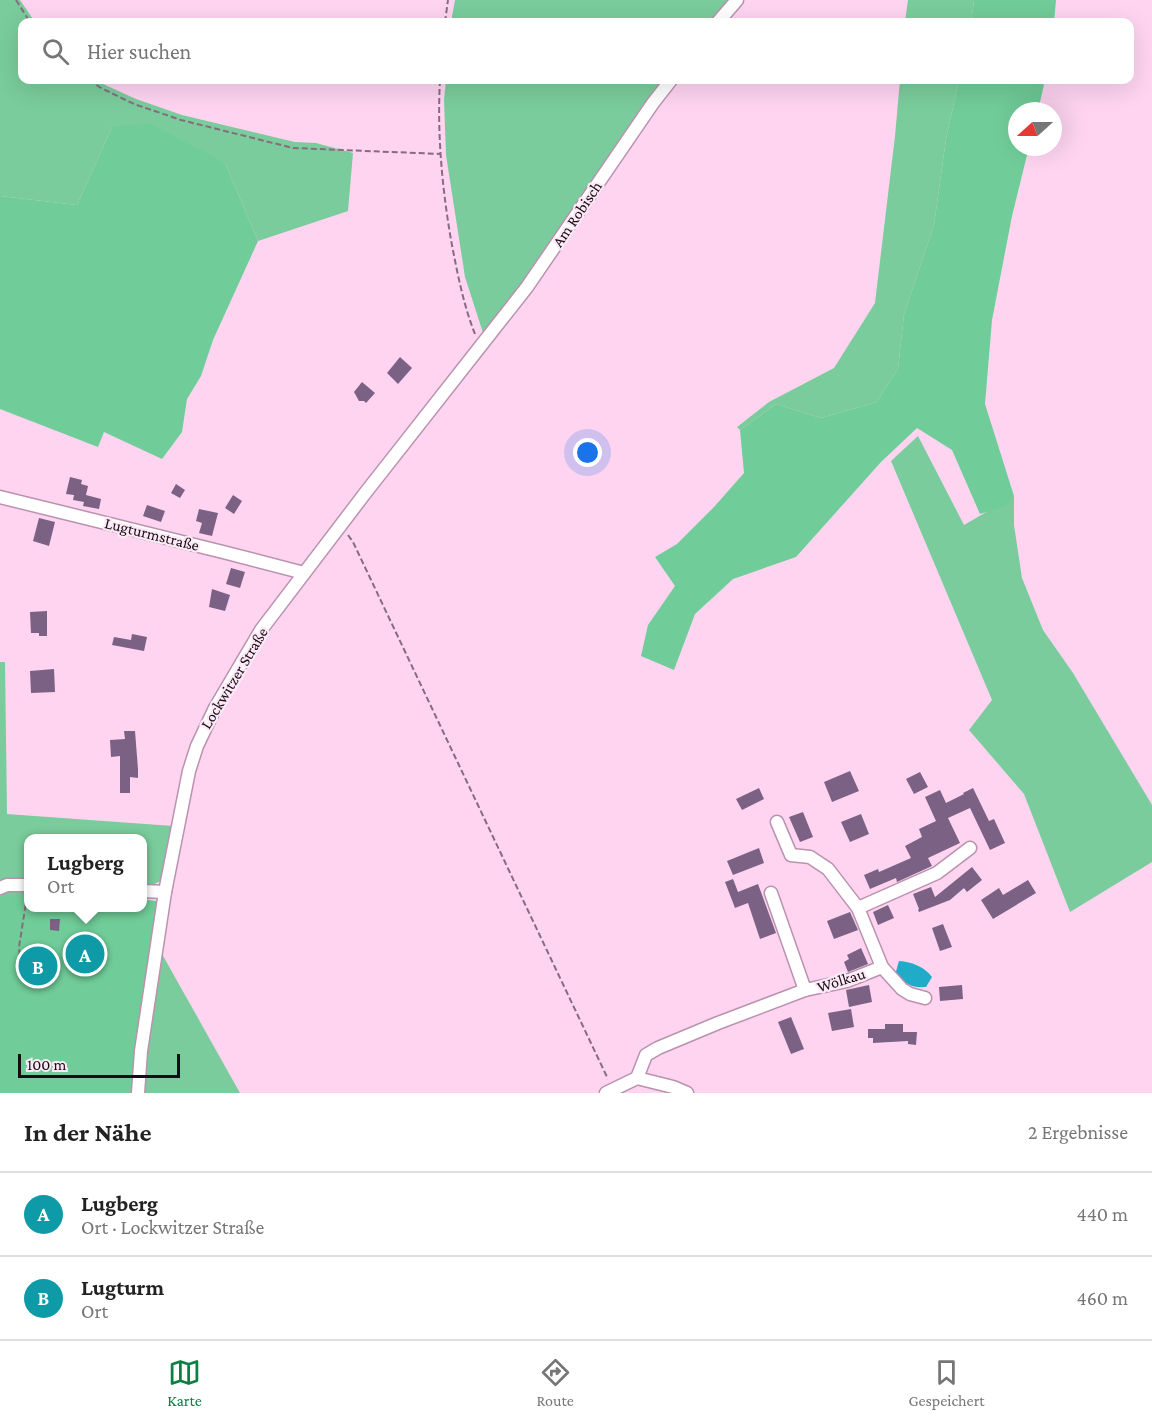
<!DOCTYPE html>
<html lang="de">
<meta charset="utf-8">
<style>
body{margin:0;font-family:"Crimson Pro",serif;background:#f2f2f2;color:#222}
.compass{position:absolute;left:1008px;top:102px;width:54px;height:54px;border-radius:50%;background:#fff;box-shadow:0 6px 24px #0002;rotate:249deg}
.scale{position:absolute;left:18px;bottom:15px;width:162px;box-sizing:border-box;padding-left:6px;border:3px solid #190b15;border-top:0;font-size:16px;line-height:21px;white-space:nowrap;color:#190b15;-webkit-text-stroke:4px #fbeaf6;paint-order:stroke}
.you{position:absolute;left:588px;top:453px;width:21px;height:21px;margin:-15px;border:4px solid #fff;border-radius:50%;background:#1a73e8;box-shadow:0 0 0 9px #1a73e833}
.badge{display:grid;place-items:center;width:39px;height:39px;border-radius:50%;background:#0b8043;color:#fff;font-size:20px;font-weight:700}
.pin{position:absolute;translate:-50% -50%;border:3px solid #fff;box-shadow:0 2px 6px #0006}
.popup{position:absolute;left:24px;top:834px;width:123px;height:78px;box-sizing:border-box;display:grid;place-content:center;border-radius:12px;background:#fff;filter:drop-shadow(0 2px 4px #0005);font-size:20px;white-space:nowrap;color:#767676}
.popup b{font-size:22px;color:#222}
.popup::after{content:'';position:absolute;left:50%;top:100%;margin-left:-12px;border:12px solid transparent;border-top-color:#fff}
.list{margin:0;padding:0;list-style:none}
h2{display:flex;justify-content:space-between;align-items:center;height:78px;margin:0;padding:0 24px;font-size:26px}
h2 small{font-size:20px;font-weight:400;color:#767676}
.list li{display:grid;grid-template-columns:39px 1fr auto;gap:18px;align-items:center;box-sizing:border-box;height:84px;padding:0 24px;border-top:2px solid #e0e0e0}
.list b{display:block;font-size:22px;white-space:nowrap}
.list p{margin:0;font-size:20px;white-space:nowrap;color:#767676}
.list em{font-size:20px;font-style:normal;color:#767676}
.icon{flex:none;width:33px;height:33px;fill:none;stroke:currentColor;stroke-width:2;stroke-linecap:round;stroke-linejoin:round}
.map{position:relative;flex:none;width:1152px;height:1093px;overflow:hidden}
.search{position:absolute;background:#fff;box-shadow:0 6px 24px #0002;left:18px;right:18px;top:18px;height:66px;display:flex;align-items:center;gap:15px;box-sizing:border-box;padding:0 21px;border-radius:12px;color:#767676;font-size:22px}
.sheet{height:246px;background:#fff}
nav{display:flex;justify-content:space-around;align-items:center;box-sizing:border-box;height:84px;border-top:2px solid #e0e0e0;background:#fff;font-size:16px;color:#767676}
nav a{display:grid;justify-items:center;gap:3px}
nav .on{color:#0b8043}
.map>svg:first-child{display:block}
.green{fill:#7acc9c}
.forest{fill:#70cc98}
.water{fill:#20abc8}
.building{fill:#7b6184}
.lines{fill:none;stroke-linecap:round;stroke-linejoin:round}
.minor-casing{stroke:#ba92ae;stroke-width:15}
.path{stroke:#876c7f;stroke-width:2;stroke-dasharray:6 3;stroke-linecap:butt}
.minor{stroke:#fff;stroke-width:12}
.labels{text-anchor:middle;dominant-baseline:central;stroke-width:4.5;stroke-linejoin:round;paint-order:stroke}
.street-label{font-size:16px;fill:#190b15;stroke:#fbeaf6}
</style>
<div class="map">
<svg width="1152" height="1093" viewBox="0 0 1152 1093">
<rect width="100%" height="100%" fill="#fed4f1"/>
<g class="green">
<path d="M0,0h20l15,22h-13v58h74l7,4 33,15 46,16 113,27 21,1 37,10 -5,58 -90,30 -33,-78 -113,-36 -35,78 -77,-9z"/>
<path d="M455,0h282l-20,22h-266z"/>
<path d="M908,0h66l-3,22h-66z"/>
<path d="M446,80h222l-184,256 -19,-59 -19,-122 -2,-55z"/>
<path d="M900,80h59l-13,59 -12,86 -30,89 -6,55 -14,21 -7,12 -56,16 -45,-14 -36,26 -3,-3 32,-25 65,-34 41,-65 20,-167z"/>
<path d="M918,436l46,89 50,-29v29l8,53 21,52 30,43 79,132v57l-82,50 -46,-118 -55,-64 23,-30 -101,-239z"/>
<path d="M0,662h5l2,152 166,12 -10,54 -17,8h-4v-50h-114v45l-28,2z"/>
<path d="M162,954l78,139h-98l4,-43z"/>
</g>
<g class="forest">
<path d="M974,0h82l-2,22h-83z"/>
<path d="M959,80h86l-7,31h-21v36h12l-17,69 -20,104 -7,84 29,92 -8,10 -26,8 -28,-64 -35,-22 -36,34 -85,95 -63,22 -38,35 -21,56 -33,-14 7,-31 27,-39 -20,-29 22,-13 37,-37 30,-34 -4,-43 36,-26 45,14 56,-16 7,-12 14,-21 6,-55 30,-89 12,-86z"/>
<path d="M151,124l74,39 33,78 -45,99 -12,36 -14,23 -5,33 -20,27 -58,-27 -6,15 -98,-38v-213l77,9 35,-78z"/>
<path d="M9,889l19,1v18h114v-9l14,2 5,8 -24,141 -6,43h-131v-197z"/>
</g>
<path class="water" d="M899,961c13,1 26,6 33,16l-6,10c-15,1 -19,-3 -31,-12z"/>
<g class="building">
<path d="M400,357l12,11 -14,16 -11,-11z"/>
<path d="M362,382l13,11 -9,10 -2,-2h-5l-5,-9z"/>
<path d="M70,477l12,3 -1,4 7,2 -2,9 15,4 -2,10 -16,-3 1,-4 -11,-2 1,-5 -8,-1z"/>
<path d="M176,484l9,6 -5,8 -9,-5z"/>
<path d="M233,495l9,6 -8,13 -9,-6z"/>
<path d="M147,505l18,6 -4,11 -18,-6z"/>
<path d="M199,509l19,4 -6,23 -13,-3 3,-10 -6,-2z"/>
<path d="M39,518l16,4 -6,24 -16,-5z"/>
<path d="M231,568l14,4 -5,16 -14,-4z"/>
<path d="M212,589l18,6 -5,16 -16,-4z"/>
<path d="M47,611v25h-8v-3h-8l-1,-21z"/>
<path d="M132,634l15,3 -3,14 -32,-6 2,-8 17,3z"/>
<path d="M54,669l1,23 -24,1 -1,-22z"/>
<path d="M124,731h11l3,38v9l-8,-1v16h-10v-37l-9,1 -1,-17 15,-1z"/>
<path d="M850,771l9,20 -27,11 -8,-20z"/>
<path d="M920,772l8,15 -14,7 -8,-15z"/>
<path d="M759,788l5,11 -22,11 -6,-11z"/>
<path d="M973,788l16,33 5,-2 11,24 -15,7 -20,-42 -22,10 12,25 -32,15 4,8 -35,16 -1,-4 -26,11 -6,-14 14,-6 1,3 32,-14 -6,-12 17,-9 -3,-8 17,-8 -11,-24 15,-7 6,13 18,-9 -1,-1z"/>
<path d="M803,812l10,25 -13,5 -11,-25z"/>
<path d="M861,814l8,20 -19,8 -9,-20z"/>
<path d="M759,848l5,15 -31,12 -6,-14z"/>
<path d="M972,867l10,13 -15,12 -3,-4 -14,12 -31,12 -1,-2 1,-1 -6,-15 18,-7 4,10z"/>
<path d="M733,879l5,13 20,-8 18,49 -16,6 -12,-36 -13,5 -10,-26z"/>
<path d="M1028,880l8,13 -43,26 -12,-19 18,-12 4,7z"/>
<path d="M888,905l6,13 -16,7 -5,-13z"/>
<path d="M850,912l8,18 -24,9 -7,-18z"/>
<path d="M50,919h10l-1,12 -9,-1z"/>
<path d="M943,924l9,23 -12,4 -8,-23z"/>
<path d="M861,948l7,16 -20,8 -4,-10 5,-3 -2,-4z"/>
<path d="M869,985l3,17 -23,5 -3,-17z"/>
<path d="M962,985l1,14 -23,2 -1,-14z"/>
<path d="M851,1009l3,18 -22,4 -4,-18z"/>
<path d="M791,1017l13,32 -13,5 -13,-32z"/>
<path d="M885,1024h18v8h14l-1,13 -8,-1v-3l-35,2v-5h-5v-9h17z"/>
</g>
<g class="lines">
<defs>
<g id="minor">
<path d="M718,22l19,-22"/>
<path d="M0,497l223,55 81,21"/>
<path d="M777,822l14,33 19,2 18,12 30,39"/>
<path d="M0,888l7,-3h21"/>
<path d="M142,891l23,1"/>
<path d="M771,893l34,97"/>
<path d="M882,967l20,22 8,5 15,4"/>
<path d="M637,1078l9,-23 12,-7 60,-25 87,-33 42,-9 35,-14 -24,-59 79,-35 33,-25"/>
<path d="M138,1093l3,-42 24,-159 24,-121 8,-25 18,-38 46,-78 105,-138 161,-205 126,-184 18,-23"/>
<path d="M606,1093l31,-15 36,9 14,6"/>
</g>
</defs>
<use href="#minor" class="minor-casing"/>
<g class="path">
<path d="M16,0l14,22"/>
<path d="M445,22l3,-22"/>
<path d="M89,80l12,8 33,16 47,16 112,28 148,6"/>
<path d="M440,80c-3,53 2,107 11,160 6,31 12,64 24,94"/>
<path d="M348,535l5,7 255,537"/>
<path d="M27,896l-8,51 1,12 8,5 7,1"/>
</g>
<use href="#minor" class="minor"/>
</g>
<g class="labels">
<g class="street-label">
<text transform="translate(577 214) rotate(-56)">Am Robisch</text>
<text transform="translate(152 534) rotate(14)">Lugturmstraße</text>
<text transform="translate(234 678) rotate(-59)">Lockwitzer Straße</text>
<text transform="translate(841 980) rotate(-17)">Wölkau</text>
</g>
</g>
</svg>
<svg class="compass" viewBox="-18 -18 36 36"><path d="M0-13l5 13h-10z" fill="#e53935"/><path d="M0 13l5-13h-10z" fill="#767676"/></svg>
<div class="scale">100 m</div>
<div class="you"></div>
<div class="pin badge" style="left:85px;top:954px;background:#0f9aa8">A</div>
<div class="popup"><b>Lugberg</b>Ort</div>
<div class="pin badge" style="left:38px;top:966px;background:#0f9aa8">B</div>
<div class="search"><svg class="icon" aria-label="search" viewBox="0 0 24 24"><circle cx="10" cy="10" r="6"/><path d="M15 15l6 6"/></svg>Hier suchen</div>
</div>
<section class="sheet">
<h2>In der Nähe<small>2 Ergebnisse</small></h2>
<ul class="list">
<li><span class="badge" style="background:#0f9aa8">A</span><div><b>Lugberg</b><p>Ort · Lockwitzer Straße</p></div><em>440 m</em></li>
<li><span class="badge" style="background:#0f9aa8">B</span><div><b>Lugturm</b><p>Ort</p></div><em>460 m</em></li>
</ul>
</section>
<nav>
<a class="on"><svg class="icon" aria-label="map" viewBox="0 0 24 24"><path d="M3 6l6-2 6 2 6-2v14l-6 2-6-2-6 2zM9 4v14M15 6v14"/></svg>Karte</a>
<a><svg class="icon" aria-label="directions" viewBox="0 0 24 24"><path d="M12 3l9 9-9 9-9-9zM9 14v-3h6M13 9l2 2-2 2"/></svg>Route</a>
<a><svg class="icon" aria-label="saved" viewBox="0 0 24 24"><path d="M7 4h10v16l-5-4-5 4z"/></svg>Gespeichert</a>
</nav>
